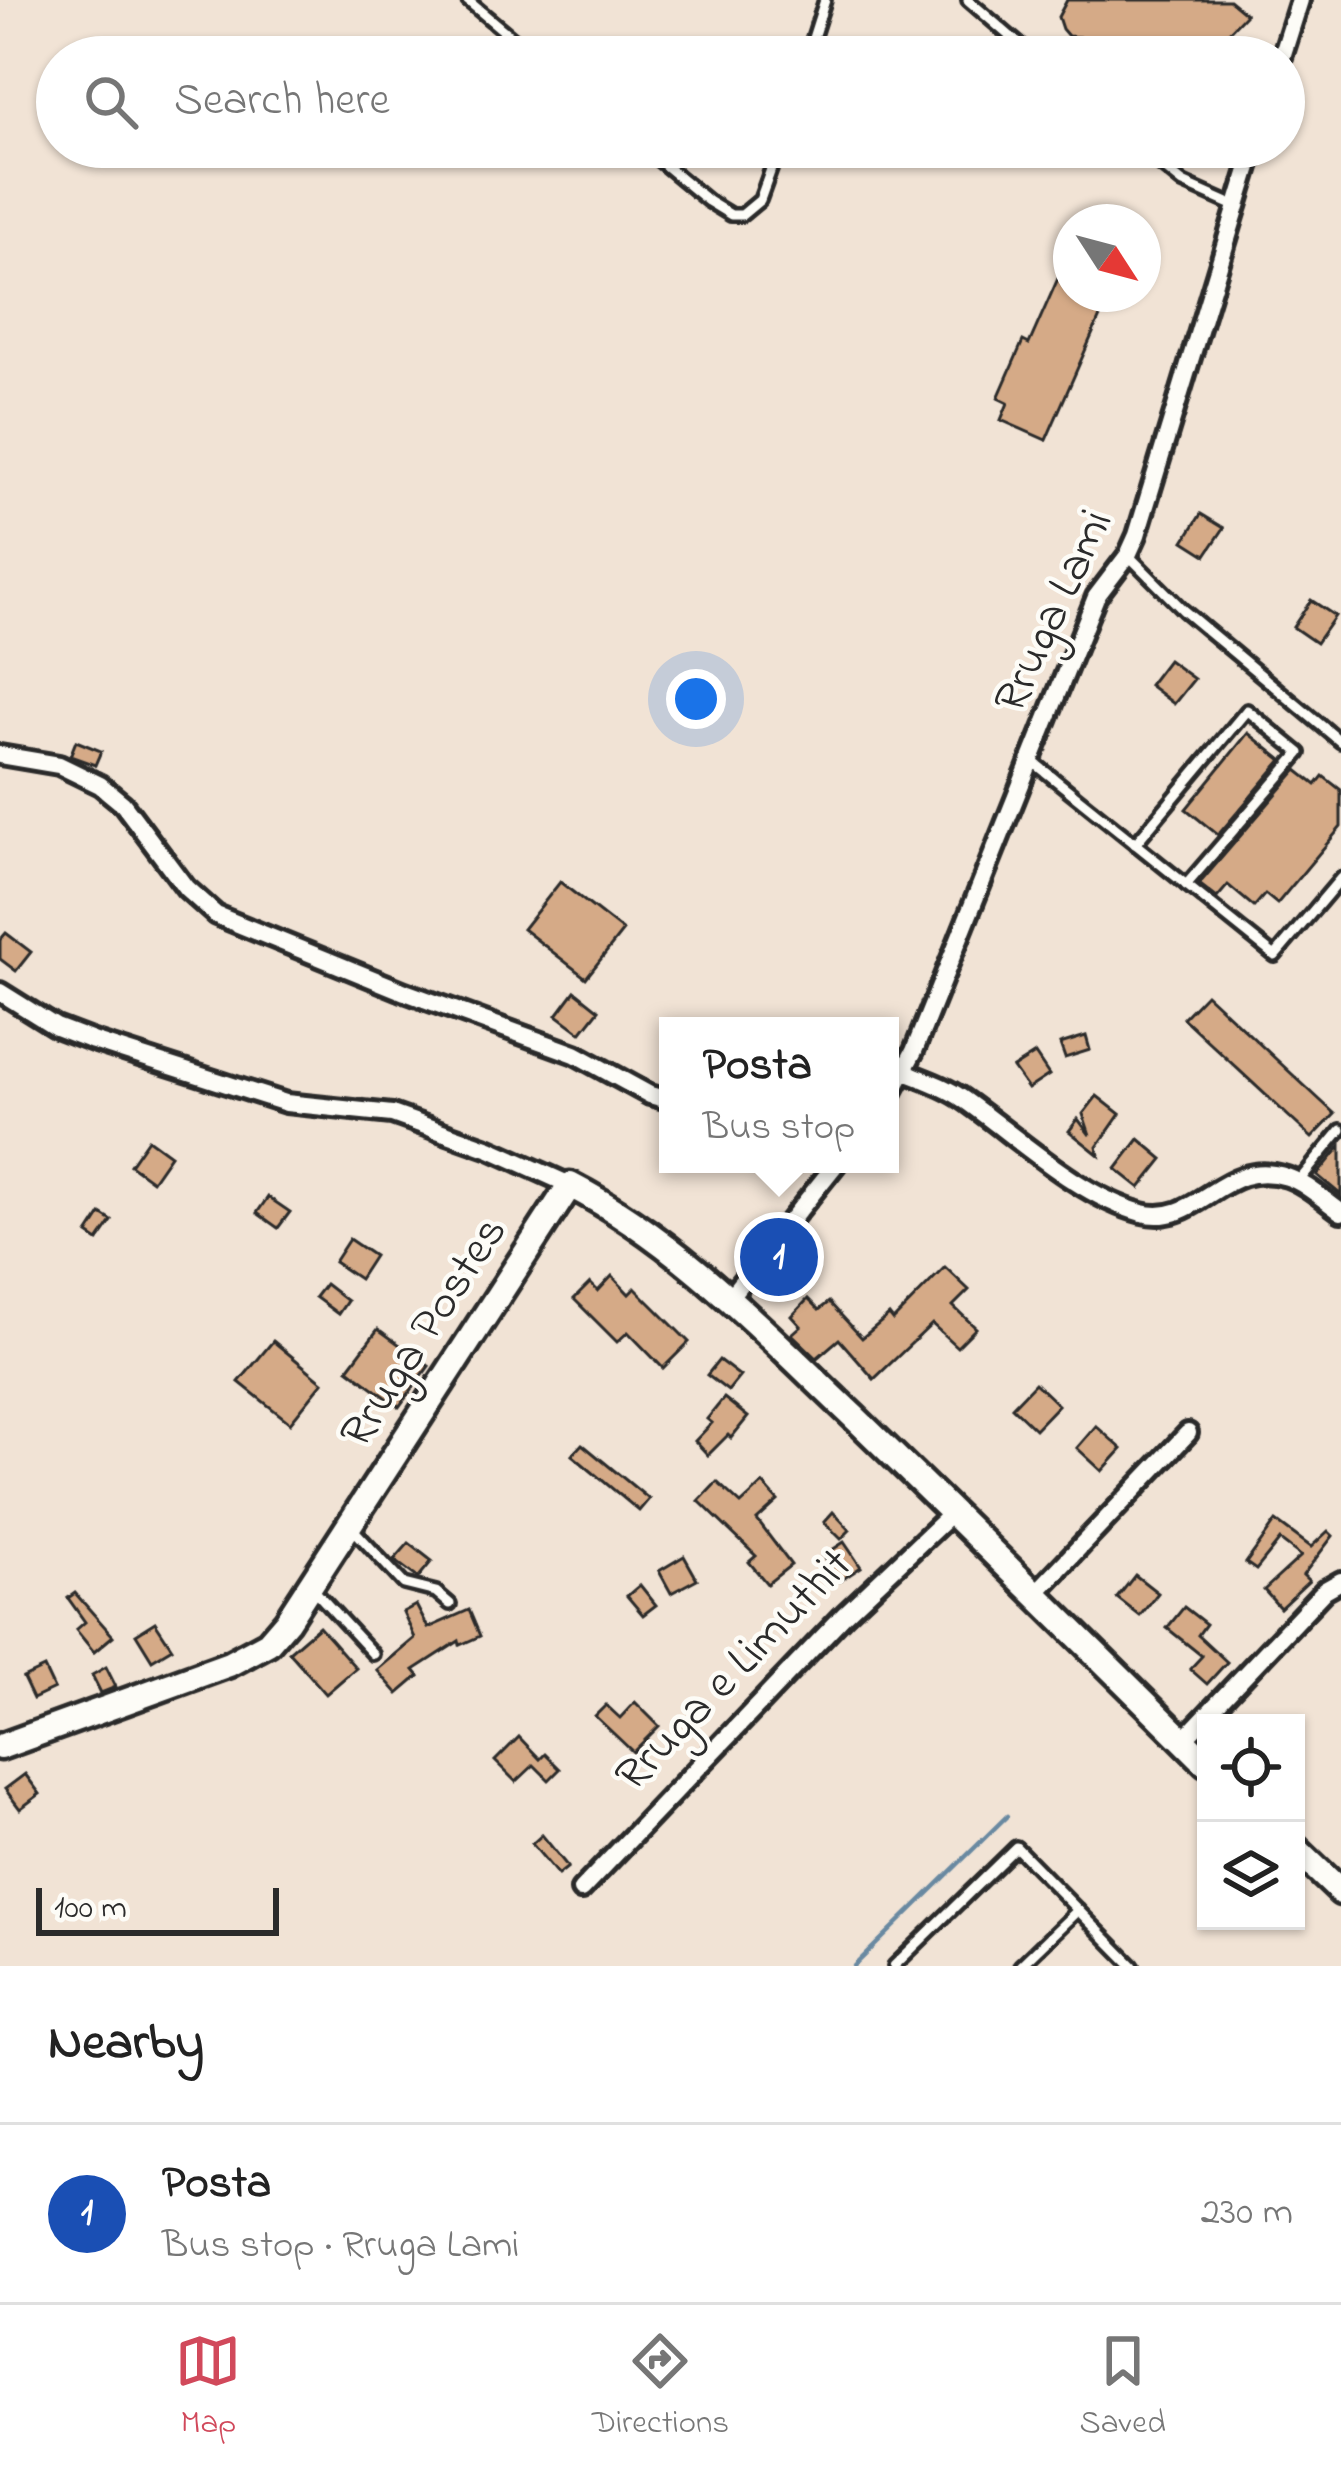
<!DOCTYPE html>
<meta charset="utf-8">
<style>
body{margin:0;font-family:"Indie Flower",sans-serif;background:#f2f2f2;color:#222}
.controls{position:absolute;right:36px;bottom:36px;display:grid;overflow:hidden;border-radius:0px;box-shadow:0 3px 9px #0004}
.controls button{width:108px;height:108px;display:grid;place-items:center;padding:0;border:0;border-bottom:3px solid #e0e0e0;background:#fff;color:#222;font:60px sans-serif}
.compass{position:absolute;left:1053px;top:204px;width:108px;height:108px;border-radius:50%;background:#fff;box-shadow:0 3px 9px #0004;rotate:126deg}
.scale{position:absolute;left:36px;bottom:30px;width:243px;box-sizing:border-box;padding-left:12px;border:6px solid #2b2b2b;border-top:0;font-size:33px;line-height:42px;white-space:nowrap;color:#2b2b2b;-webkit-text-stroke:9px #fdfcf7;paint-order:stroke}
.you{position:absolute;left:696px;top:699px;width:42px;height:42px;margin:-30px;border:9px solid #fff;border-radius:50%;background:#1a73e8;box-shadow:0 0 0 18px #1a73e833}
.badge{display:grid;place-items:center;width:78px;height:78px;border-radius:50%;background:#d1495b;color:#fff;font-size:39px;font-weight:700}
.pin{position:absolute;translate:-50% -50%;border:6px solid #fff;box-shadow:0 3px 12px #0006}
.popup{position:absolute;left:659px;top:1017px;width:240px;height:156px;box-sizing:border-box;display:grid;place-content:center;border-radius:0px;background:#fff;filter:drop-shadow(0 3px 9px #0005);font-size:39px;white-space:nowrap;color:#767676}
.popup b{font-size:45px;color:#222}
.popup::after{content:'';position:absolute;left:50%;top:100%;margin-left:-24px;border:24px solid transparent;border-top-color:#fff}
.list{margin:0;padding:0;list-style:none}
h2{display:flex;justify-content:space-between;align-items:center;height:156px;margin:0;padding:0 48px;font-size:51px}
h2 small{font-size:39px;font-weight:400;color:#767676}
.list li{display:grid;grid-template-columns:78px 1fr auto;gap:36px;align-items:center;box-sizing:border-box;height:180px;padding:0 48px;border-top:3px solid #e0e0e0}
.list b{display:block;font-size:45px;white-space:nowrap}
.list p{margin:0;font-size:39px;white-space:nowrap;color:#767676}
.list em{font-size:39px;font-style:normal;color:#767676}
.icon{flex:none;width:66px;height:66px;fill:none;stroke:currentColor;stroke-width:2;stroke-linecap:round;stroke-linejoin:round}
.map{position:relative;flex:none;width:1341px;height:1966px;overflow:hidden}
.search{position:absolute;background:#fff;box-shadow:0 3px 9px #0004;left:36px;right:36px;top:36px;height:132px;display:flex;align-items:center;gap:30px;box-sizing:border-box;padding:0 42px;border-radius:66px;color:#767676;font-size:45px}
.sheet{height:336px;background:#fff}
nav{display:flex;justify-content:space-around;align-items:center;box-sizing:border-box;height:168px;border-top:3px solid #e0e0e0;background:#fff;font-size:33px;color:#767676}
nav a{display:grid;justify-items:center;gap:6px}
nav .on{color:#d1495b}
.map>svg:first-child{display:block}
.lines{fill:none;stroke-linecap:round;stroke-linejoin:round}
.stream{stroke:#6989a1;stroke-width:4.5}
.building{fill:#d5aa87;stroke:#2b2b2b;stroke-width:3}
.lane-casing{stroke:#2b2b2b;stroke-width:18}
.street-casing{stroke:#2b2b2b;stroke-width:26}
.secondary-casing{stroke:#2b2b2b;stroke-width:33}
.lane{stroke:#fdfcf7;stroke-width:9}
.street{stroke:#fdfcf7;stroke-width:16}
.secondary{stroke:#fdfcf7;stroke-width:24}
.labels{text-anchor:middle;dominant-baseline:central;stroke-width:9;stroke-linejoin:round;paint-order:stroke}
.street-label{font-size:48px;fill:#2b2b2b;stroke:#fdfcf7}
</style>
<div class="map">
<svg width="1341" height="1966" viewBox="0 0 1341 1966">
<rect width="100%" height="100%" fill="#f1e3d5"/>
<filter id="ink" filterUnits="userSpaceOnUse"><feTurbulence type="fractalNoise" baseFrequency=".00833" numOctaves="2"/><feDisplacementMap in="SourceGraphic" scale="24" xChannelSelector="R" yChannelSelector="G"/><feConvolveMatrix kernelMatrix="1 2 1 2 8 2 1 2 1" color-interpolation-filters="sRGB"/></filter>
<g filter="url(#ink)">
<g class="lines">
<path class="stream" d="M854,1966l153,-150"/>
</g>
<g class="building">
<path d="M1067,0h162l17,14 -23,24 -11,19h-109l-23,-20 -12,-1 -6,-7 -4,-12z"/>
<path d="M1071,249v45h39l-64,146 -45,-20 7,-17 -10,-5 25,-57 6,3z"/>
<path d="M1201,514l23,14 -18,27 -22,-14z"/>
<path d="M1311,600l24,16 -19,27 -23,-16z"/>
<path d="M1168,660l26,19 -20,25 -25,-19z"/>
<path d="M1248,733l34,27 -64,75 -32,-26z"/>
<path d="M76,741l25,10 -6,14 -25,-9z"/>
<path d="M1297,770l19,15 7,-9 18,14v37l-64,77 -12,-10 -11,13 -26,-22 -11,13 -18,-14z"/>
<path d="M560,882l63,49 -37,47 -63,-49z"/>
<path d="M6,933l25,19 -15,19 -16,-12v-19z"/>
<path d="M575,991l24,19 -18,23 -24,-18z"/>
<path d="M1206,994l129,120 -23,24 -129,-120z"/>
<path d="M1086,1036l4,14 -25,8 -5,-14z"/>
<path d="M1035,1054l14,21 -21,14 -15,-21z"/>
<path d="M1097,1096l23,18 -23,33 2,8 -30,-24 9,-12 12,16 -7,-21z"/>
<path d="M148,1139l22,16 -18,26 -22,-16z"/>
<path d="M1139,1139l24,20 -23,29 -24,-19z"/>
<path d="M1341,1146v49l-24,-20z"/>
<path d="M268,1197l22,15 -12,16 -21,-15z"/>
<path d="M101,1214l11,7 -14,20 -10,-7z"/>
<path d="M349,1239l25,17 -15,23 -25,-17z"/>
<path d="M945,1267l24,23 -16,16 23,22 -19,19 -25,-23 -58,55 -35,-40 -22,19 -25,-24 9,-8 -9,-10 16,-17 11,11 10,-8 33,36 27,-23 4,5z"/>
<path d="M612,1276l17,18 6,-6 54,54 -26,26 -35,-36 -11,10 -43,-43 16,-16 8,8z"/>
<path d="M325,1284l22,17 -9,13 -23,-17z"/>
<path d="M378,1329l51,37 -30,41 -51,-38z"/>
<path d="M273,1341l50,41 -33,41 -51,-41z"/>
<path d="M719,1360l21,16 -12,15 -21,-16z"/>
<path d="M1035,1383l23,22 -23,24 -23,-22z"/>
<path d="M724,1398l24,19 -17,21 -3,-3 -20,20 -13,-14 17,-18 -5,-4z"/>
<path d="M1096,1426l26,23 -20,22 -25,-23z"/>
<path d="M582,1444l67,55 -10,12 -67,-56z"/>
<path d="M717,1482l24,22 22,-20 15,17 -21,19 34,45 -24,19 -18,-22 7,-6 -57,-55z"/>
<path d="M833,1512l17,18 -9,9 -17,-17z"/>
<path d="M1276,1521l35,26 17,-16 5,5 -30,39 6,6 -29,27 -16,-18 37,-34 -21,-16 -24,30 -10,-7z"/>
<path d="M844,1542l17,25 -21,14 -17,-25z"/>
<path d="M409,1543l23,18 -14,17 -24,-18z"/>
<path d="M684,1556l13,23 -26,14 -12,-22z"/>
<path d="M1135,1575l23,18 -18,23 -23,-18z"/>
<path d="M640,1585l16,20 -13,10 -16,-19z"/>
<path d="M75,1593l38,43 -19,16 -18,-22 9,-8 -17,-24z"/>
<path d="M416,1605l12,23 41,-18 11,26 -20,9 -1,-4 -45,29 5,6 -21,18 -21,-24 38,-32 -12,-26z"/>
<path d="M1184,1607l22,17 -8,11 29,27 -20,22 -17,-15 12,-13 -35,-28z"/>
<path d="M155,1622l17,26 -20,12 -16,-26z"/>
<path d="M319,1626l37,42 -30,26 -37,-42z"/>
<path d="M106,1667l10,20 -15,6 -9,-18z"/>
<path d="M44,1668l10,21 -21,10 -10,-21z"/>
<path d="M635,1702l24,24 -26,26 -38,-36 11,-11 14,13z"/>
<path d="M519,1737l21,22 5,-5 15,15 -11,11 -15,-15 -18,17 -21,-21z"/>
<path d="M25,1774l15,20 -20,15 -15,-20z"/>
<path d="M542,1835l26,32 -10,8 -26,-31z"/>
</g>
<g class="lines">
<defs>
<g id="lane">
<path d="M467,0l68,57"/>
<path d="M968,0l66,57"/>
<path d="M807,57l18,-57"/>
<path d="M643,147l65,54 23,14h11l18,-15 19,-53"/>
<path d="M1138,147l45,36 54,24"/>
<path d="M1128,555l55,55 158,132"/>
<path d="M1032,761l243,195 66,-78"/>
<path d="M1135,844l112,-134 53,43 -114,132"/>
<path d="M1298,1182l43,-52"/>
<path d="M353,1529l51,55 32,8 14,12"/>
<path d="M314,1590l59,64"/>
<path d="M894,1966l122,-119 117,119"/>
<path d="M1020,1966l58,-56"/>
</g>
<g id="street">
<path d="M1282,57l18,-57"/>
<path d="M0,755l59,10 41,20 23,19 63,84 30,27 189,77 170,62 75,41 18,5"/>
<path d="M0,992l56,35 37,14 193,62 106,11 98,35 80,36"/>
<path d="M905,1072c20,8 41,15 58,27 53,37 115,97 179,114 57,15 80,-57 145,-36 19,6 38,24 54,35"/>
<path d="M890,1096l24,-45 182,-454 32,-42 9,-20 118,-388"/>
<path d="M728,1299l108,-135"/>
<path d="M1035,1594l153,-161"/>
<path d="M1183,1740l142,-150 16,-9"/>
<path d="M581,1890l264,-276 108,-102"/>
</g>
<g id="secondary">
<path d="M0,1747l229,-83 39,-21 19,-22 283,-436c109,56 195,148 283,231 119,115 236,231 353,347"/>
<path d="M1296,1849l45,43"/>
</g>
</defs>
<use href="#lane" class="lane-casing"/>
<use href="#street" class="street-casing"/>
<use href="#secondary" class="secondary-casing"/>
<use href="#lane" class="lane"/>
<use href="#street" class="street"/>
<use href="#secondary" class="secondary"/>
</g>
</g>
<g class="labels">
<g class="street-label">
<text transform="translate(1055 612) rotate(-65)">Rruga Lami</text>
<text transform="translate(425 1333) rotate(-57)">Rruga Postes</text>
<text transform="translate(735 1671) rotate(-46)">Rruga e Limuthit</text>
</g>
</g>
</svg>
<div class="controls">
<button><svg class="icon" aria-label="locate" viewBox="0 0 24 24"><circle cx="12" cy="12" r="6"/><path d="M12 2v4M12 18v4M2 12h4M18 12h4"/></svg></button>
<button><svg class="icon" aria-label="layers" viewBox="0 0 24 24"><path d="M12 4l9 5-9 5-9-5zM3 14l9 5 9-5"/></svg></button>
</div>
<svg class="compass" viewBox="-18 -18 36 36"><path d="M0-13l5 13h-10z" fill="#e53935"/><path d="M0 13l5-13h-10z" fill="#767676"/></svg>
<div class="scale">100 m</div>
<div class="you"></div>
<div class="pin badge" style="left:779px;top:1257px;background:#1a4fb4">1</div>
<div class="popup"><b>Posta</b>Bus stop</div>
<div class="search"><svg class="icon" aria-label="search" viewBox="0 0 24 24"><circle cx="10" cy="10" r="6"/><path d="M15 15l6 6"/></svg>Search here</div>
</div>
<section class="sheet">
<h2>Nearby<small></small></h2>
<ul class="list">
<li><span class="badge" style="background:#1a4fb4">1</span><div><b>Posta</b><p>Bus stop · Rruga Lami</p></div><em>230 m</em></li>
</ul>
</section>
<nav>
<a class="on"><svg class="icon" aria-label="map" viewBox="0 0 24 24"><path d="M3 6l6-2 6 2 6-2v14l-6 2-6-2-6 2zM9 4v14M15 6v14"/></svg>Map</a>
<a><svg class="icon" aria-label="directions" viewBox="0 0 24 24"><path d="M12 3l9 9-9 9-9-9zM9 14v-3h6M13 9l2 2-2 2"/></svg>Directions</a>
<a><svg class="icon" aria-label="saved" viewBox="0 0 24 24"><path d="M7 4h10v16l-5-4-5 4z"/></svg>Saved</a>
</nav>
